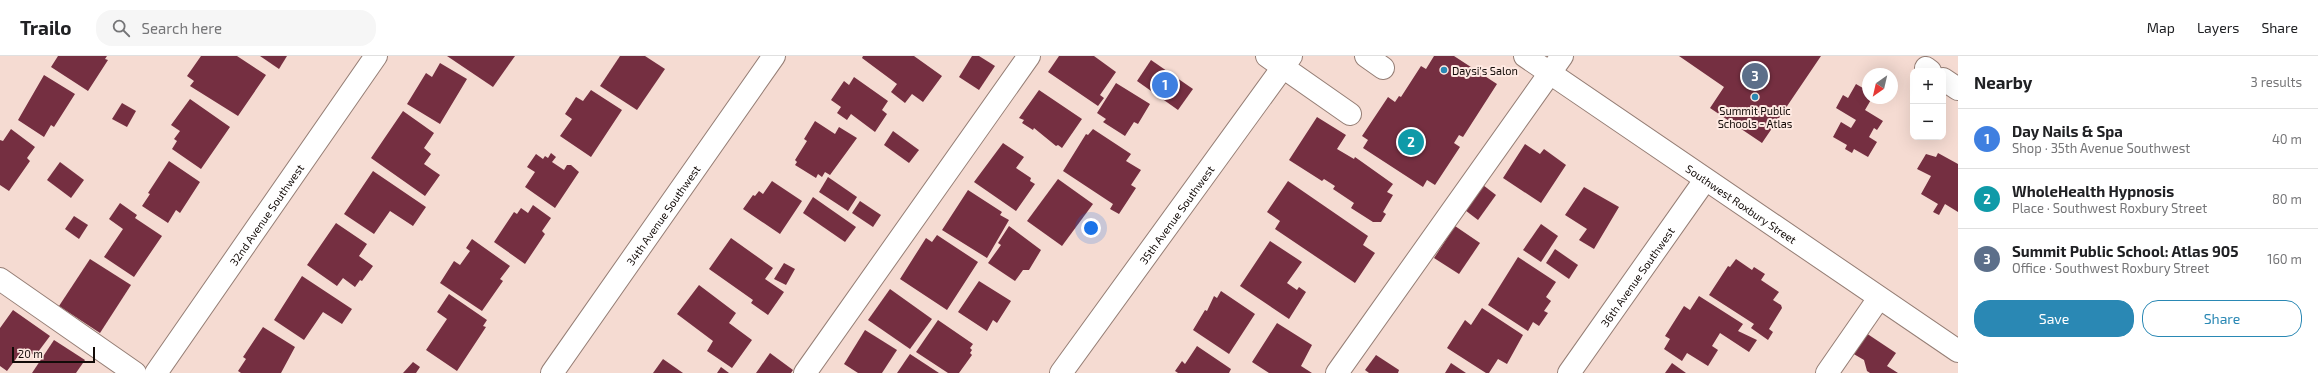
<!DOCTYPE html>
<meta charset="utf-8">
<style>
body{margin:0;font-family:"Exo 2",sans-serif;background:#f6f6f6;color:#202124}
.controls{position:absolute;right:12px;top:12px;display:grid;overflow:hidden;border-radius:8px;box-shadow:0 4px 16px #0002}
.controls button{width:36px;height:36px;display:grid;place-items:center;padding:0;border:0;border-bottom:1px solid #e0e0e0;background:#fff;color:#202124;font:20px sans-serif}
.compass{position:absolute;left:1862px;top:12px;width:36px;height:36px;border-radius:50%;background:#fff;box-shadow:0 4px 16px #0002;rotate:214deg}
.scale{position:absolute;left:12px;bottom:10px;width:83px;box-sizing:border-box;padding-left:4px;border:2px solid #130b08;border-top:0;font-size:11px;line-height:14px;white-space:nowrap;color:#130b08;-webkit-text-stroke:3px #fee9e2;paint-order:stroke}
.you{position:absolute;left:1091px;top:172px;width:14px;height:14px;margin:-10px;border:3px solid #fff;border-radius:50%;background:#1a73e8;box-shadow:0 0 0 6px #1a73e833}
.badge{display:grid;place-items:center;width:26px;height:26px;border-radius:50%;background:#2a88b4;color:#fff;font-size:13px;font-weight:700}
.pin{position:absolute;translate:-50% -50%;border:2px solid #fff;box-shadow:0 1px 4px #0006}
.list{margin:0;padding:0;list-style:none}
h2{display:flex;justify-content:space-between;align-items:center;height:52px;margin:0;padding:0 16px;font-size:17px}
h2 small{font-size:13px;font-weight:400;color:#757577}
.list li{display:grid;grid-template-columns:26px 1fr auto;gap:12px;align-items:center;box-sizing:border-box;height:60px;padding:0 16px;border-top:1px solid #e0e0e0}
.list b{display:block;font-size:15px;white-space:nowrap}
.list p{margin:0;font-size:13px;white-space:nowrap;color:#757577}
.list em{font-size:13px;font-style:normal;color:#757577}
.actions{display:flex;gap:8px;padding:12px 16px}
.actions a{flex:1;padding:9px 0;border:1px solid #2a88b4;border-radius:16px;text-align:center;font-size:14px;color:#2a88b4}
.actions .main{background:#2a88b4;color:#fff}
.icon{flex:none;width:22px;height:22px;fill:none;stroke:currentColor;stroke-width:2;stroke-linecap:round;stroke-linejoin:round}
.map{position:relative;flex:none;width:1958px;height:317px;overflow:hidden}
header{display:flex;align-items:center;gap:24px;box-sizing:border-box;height:56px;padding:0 20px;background:#fff;border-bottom:1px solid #e0e0e0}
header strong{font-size:19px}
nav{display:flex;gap:22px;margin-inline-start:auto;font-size:14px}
.search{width:280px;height:36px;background:#f6f6f6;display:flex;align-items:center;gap:10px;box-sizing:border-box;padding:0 14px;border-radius:16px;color:#757577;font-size:15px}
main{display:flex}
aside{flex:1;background:#fff}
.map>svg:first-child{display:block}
.building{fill:#752f41}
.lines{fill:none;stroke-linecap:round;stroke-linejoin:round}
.minor-casing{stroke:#957e75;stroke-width:24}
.major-casing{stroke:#957e75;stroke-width:24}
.minor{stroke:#fff;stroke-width:22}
.major{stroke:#fff;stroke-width:22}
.poi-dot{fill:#2a88b4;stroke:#fee9e2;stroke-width:1.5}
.labels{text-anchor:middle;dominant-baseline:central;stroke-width:4;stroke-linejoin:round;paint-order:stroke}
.poi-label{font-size:11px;fill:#130b08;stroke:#fee9e2;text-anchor:start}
.street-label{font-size:11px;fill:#130b08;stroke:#fee9e2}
</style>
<header>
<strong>Trailo</strong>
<div class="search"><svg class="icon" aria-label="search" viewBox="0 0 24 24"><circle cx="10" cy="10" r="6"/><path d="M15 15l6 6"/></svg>Search here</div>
<nav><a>Map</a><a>Layers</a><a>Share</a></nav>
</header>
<main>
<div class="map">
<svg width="1958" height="317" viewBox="0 0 1958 317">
<rect width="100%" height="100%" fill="#f5dbd2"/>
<g class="building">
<path d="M58,0h49l-2,3 3,1 -20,31 -37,-24z"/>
<path d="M201,0h36l29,19 -28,41 -48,-30 4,-5 -7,-5z"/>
<path d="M260,0h27l-8,13z"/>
<path d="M447,0h68l-22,31z"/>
<path d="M620,0h25l20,13 -28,41 -37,-24z"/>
<path d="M863,0h51l28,20 -19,26 -11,-8 -7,9 -14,-11 6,-8 -35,-26z"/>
<path d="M972,0h7l16,10 -16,24 -20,-13z"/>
<path d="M1059,0h35l22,16 -16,23 4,3 -6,8 -50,-34z"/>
<path d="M1434,0h20l43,28 -34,53 -4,-2 -5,8 6,4 -25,38 -8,-5 -4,7 -60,-39 5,-8 -6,-4 26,-39 7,5 4,-6 2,1 20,-31 5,3z"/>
<path d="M1679,0h142l-59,87 -52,-35 14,-21z"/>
<path d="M1151,4l42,29 -15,21 -41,-29z"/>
<path d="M440,7l27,16 -27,45 -33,-20 19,-31 6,4z"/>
<path d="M44,19l31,19 -21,33 -3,-2 -7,12 -26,-17z"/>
<path d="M854,21l34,24 -6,9 5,4 -12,18 -24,-18 -4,6 -10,-7 4,-6 -10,-7 13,-19 5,4z"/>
<path d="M1116,27l34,21 -12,20 -4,-2 -9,14 -22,-14 3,-3 -9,-6z"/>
<path d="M1856,28l12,7v7h4l-7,12 18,11 -6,9 -3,-2 -5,9 8,5 -9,15 -14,-8 -2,4 -7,-4 2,-4 -14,-8 8,-15 10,6 5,-8 -20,-12 7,-13 5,3z"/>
<path d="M591,34l31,20 -31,47 -31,-21 12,-17 -7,-5 11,-17 7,4z"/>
<path d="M1039,34l43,29 -20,29 -4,-3 -2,1 -22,-18 -1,2 -11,-7 2,-3 -5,-2z"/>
<path d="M190,43l40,28 -29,42 -29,-20 5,-8 -3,-2 6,-8 -9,-6z"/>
<path d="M122,47l14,8 -9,16 -15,-8z"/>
<path d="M403,55l31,22 -10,15 7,6 -7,10 16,11 -15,21 -54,-38z"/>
<path d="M1317,61l29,18 -9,14 17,10 1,-2 38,27 -6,8 6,3 -10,17 3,2 -5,8h-8l-22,-14 3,-5 -21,-14 2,-3 -11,-7 -2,2 -33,-21z"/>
<path d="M815,65l20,13 4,-7 18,11 -27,37 -5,-3 -3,5 -4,-3 -2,4 -21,-13 2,-3 -2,-2 12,-19 -3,-2z"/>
<path d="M11,73l24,18 -8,11 3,3 -21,30 -9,-6v-45l3,1z"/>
<path d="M1093,73l38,25 -5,7 15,9 -10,15 5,3 -17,26 -9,-5 3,-5 -50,-33 23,-37 2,1z"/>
<path d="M893,75l26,19 -10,13 -25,-18z"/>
<path d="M1003,87l21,14 -8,11 15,10 -1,3 5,3 -19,27 -42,-29z"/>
<path d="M1525,88l15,10 4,-5 22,16 -25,38 -38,-25z"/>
<path d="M551,97l5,4 -4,5 12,8 3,-5h4l8,7 -24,36 -30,-21 10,-15 -8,-5 9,-13 7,5 2,-3 3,2z"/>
<path d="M1938,97l20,11v48l-13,-8 -6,11 -6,-3 5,-8 -17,-10 10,-18 -14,-7 9,-15 10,3z"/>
<path d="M169,105l31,21 -20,31 -4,-3 -8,13 -26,-17 8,-12 -2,-1z"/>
<path d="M60,106l24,18 -13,18 -24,-18z"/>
<path d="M373,115l53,36 -13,19 -23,-15 -16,23 -30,-20z"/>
<path d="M828,121l29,20 -9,14 -29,-19z"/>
<path d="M1058,123l35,25 -31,42 -35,-25z"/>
<path d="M772,125l30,20 -22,33 -37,-25 10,-14 2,1 4,-5 4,3z"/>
<path d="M1288,125l80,55 -5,9 12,8 -20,30 -80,-54 5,-8 -13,-9z"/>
<path d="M1479,126l17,13 -18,25 -17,-13z"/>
<path d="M1584,131l35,20 -25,42 -15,-9 8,-11 -22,-14z"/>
<path d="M968,134l34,22 -2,3 9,5 -22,38 -45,-28z"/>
<path d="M813,141l43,30 -11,15 -42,-29z"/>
<path d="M860,145l21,14 -8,12 -21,-14z"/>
<path d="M120,147l17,12 -2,3 27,18 -28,41 -30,-20 19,-28 -14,-10z"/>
<path d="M533,149l18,13 -9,13 3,3 -20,30 -31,-22 20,-30 3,2 4,-6 7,5z"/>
<path d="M74,160l14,9 -9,14 -14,-10z"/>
<path d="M336,167l31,21 -8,12 14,10 -11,15 -2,-1 -5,7 -12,-9 -6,8 -30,-21z"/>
<path d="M1541,168l17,12 -17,26 -18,-12z"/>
<path d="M1009,170l32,24 -12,20h-6l-8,11 -27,-18 13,-18 -3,-2z"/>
<path d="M1455,170l25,17 -21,31 -25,-16z"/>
<path d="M937,179l41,27 -31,48 -47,-31 26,-41 6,4z"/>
<path d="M731,182l42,30 -8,11 19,13 -16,23 -17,-12 2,-3 -44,-31z"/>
<path d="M472,183l38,27 -10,13 3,2 -21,30 -42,-28 14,-22 6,4 10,-14 -4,-3z"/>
<path d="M1270,185l32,21 -15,21 10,7 2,-3 7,5 -17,27 -49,-33z"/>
<path d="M1555,193l23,16 -9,14 -23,-16z"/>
<path d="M1518,201l38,25 -10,15 5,4 -7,10 4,2 -9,13 -6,-4 -5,9 -40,-26z"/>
<path d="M90,203l41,26 -31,48 -41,-27z"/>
<path d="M1736,203l16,11 2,-3 11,7 -4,6 18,12 -6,8 8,5 1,3 -13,21 4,3 -5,8 -17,-12 3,-4 -45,-29 19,-29 2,1z"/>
<path d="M784,207l11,6 -9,16 -12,-6z"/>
<path d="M302,220l50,33 -10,15 -19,-12 -19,28 -30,-20z"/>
<path d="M979,225l32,20 -14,22 -4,-3 -6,11 -29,-19z"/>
<path d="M699,229l37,28 -7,10 23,17 -20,28 -25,-17 6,-10 -36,-27z"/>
<path d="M890,233l42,30 -22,30 -42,-29z"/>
<path d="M1221,235l34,23 -26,40 -36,-24 12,-20 2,1 7,-15 3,2z"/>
<path d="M449,238l38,26 -4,6 3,1 -29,44 -31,-21 21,-31 -10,-7z"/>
<path d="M1699,240l44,28 -5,7 19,9 -8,12 -29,-19 -8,13 6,4 -10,16 -21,-13 -5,8 -18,-12 6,-10 -5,-3 19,-30 6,4z"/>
<path d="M1482,252l41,27 -16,29 -9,-5 -9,14h-3l-39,-25 18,-28 6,5z"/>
<path d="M13,254l37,26 -15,20 -11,-8 -17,23 -7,-5v-38z"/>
<path d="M938,264l35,24 -3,4 2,2 -2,3 2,2 -13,18h-11l-32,-21z"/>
<path d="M1277,267l35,22 -11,21 11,7h-43l-17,-11z"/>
<path d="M263,271l32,20 -14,26h-40l-3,-2 8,-12 -3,-2z"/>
<path d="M865,274l32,20 -15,23h-24l-14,-9z"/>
<path d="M1866,277l30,20 -9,13 11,7h-28l-3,-2 -3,-11 -12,-7z"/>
<path d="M54,284l31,20 -9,13h-44z"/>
<path d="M1197,290l34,23 -2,4h-51l-3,-2 7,-10 3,3z"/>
<path d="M770,297l23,17 -2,3h-35z"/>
<path d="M910,298l29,19h-42z"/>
<path d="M1376,299l23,15 -1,3h-29l-4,-3z"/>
<path d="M663,303l20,14h-30z"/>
<path d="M413,306l7,5 -4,6h-13z"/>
<path d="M1451,307l15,10h-21z"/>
<path d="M1672,307l14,10h-21z"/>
<path d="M721,311l8,6h-12z"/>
</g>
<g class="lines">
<defs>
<g id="minor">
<path d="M1267,0l83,58"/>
<path d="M1366,0l17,12"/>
<path id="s1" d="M1525,0l433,295"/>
<path d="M1926,12l4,3"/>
<path d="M1943,23l15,10"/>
<path d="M0,223l135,94"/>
<path id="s2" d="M156,317l220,-317"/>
<path id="s3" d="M552,317l222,-317"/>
<path d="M805,317l224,-317"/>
<path d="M1337,317l225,-317"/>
<path id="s4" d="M1569,317l136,-193"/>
<path d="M1827,317l52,-75"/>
</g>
<g id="major">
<path id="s5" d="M1061,317l230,-317"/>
</g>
</defs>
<use href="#minor" class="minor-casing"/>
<use href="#major" class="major-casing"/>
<use href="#minor" class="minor"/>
<use href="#major" class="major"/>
</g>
<g class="poi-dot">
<circle cx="1444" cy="14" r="4"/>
<circle cx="1755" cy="41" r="4"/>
</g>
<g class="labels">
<g class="poi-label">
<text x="1452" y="14">Daysi's Salon</text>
<text x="1755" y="54" text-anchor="middle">Summit Public<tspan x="1755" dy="13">Schools - Atlas</tspan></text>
</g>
<g class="street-label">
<text stroke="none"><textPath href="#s1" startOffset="262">Southwest Roxbury Street</textPath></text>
<text stroke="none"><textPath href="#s2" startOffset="193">32nd Avenue Southwest</textPath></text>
<text stroke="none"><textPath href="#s3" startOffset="193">34th Avenue Southwest</textPath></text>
<text stroke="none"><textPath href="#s5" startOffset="196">35th Avenue Southwest</textPath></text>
<text stroke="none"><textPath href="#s4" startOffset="118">36th Avenue Southwest</textPath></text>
</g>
</g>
</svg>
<div class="controls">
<button>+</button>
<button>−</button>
</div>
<svg class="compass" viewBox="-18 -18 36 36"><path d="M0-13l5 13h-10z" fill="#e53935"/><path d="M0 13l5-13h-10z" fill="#757577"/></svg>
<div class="scale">20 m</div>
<div class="you"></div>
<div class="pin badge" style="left:1165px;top:29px;background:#3f7fe0">1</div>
<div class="pin badge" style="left:1411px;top:86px;background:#0f9aa8">2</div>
<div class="pin badge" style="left:1755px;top:20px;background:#5c6f8a">3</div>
</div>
<aside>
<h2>Nearby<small>3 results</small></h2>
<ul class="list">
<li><span class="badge" style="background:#3f7fe0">1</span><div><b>Day Nails &amp; Spa</b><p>Shop · 35th Avenue Southwest</p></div><em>40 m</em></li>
<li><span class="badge" style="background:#0f9aa8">2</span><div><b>WholeHealth Hypnosis</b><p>Place · Southwest Roxbury Street</p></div><em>80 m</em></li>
<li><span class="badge" style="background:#5c6f8a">3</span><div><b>Summit Public School: Atlas 905</b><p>Office · Southwest Roxbury Street</p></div><em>160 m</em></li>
</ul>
<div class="actions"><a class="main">Save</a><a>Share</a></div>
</aside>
</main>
